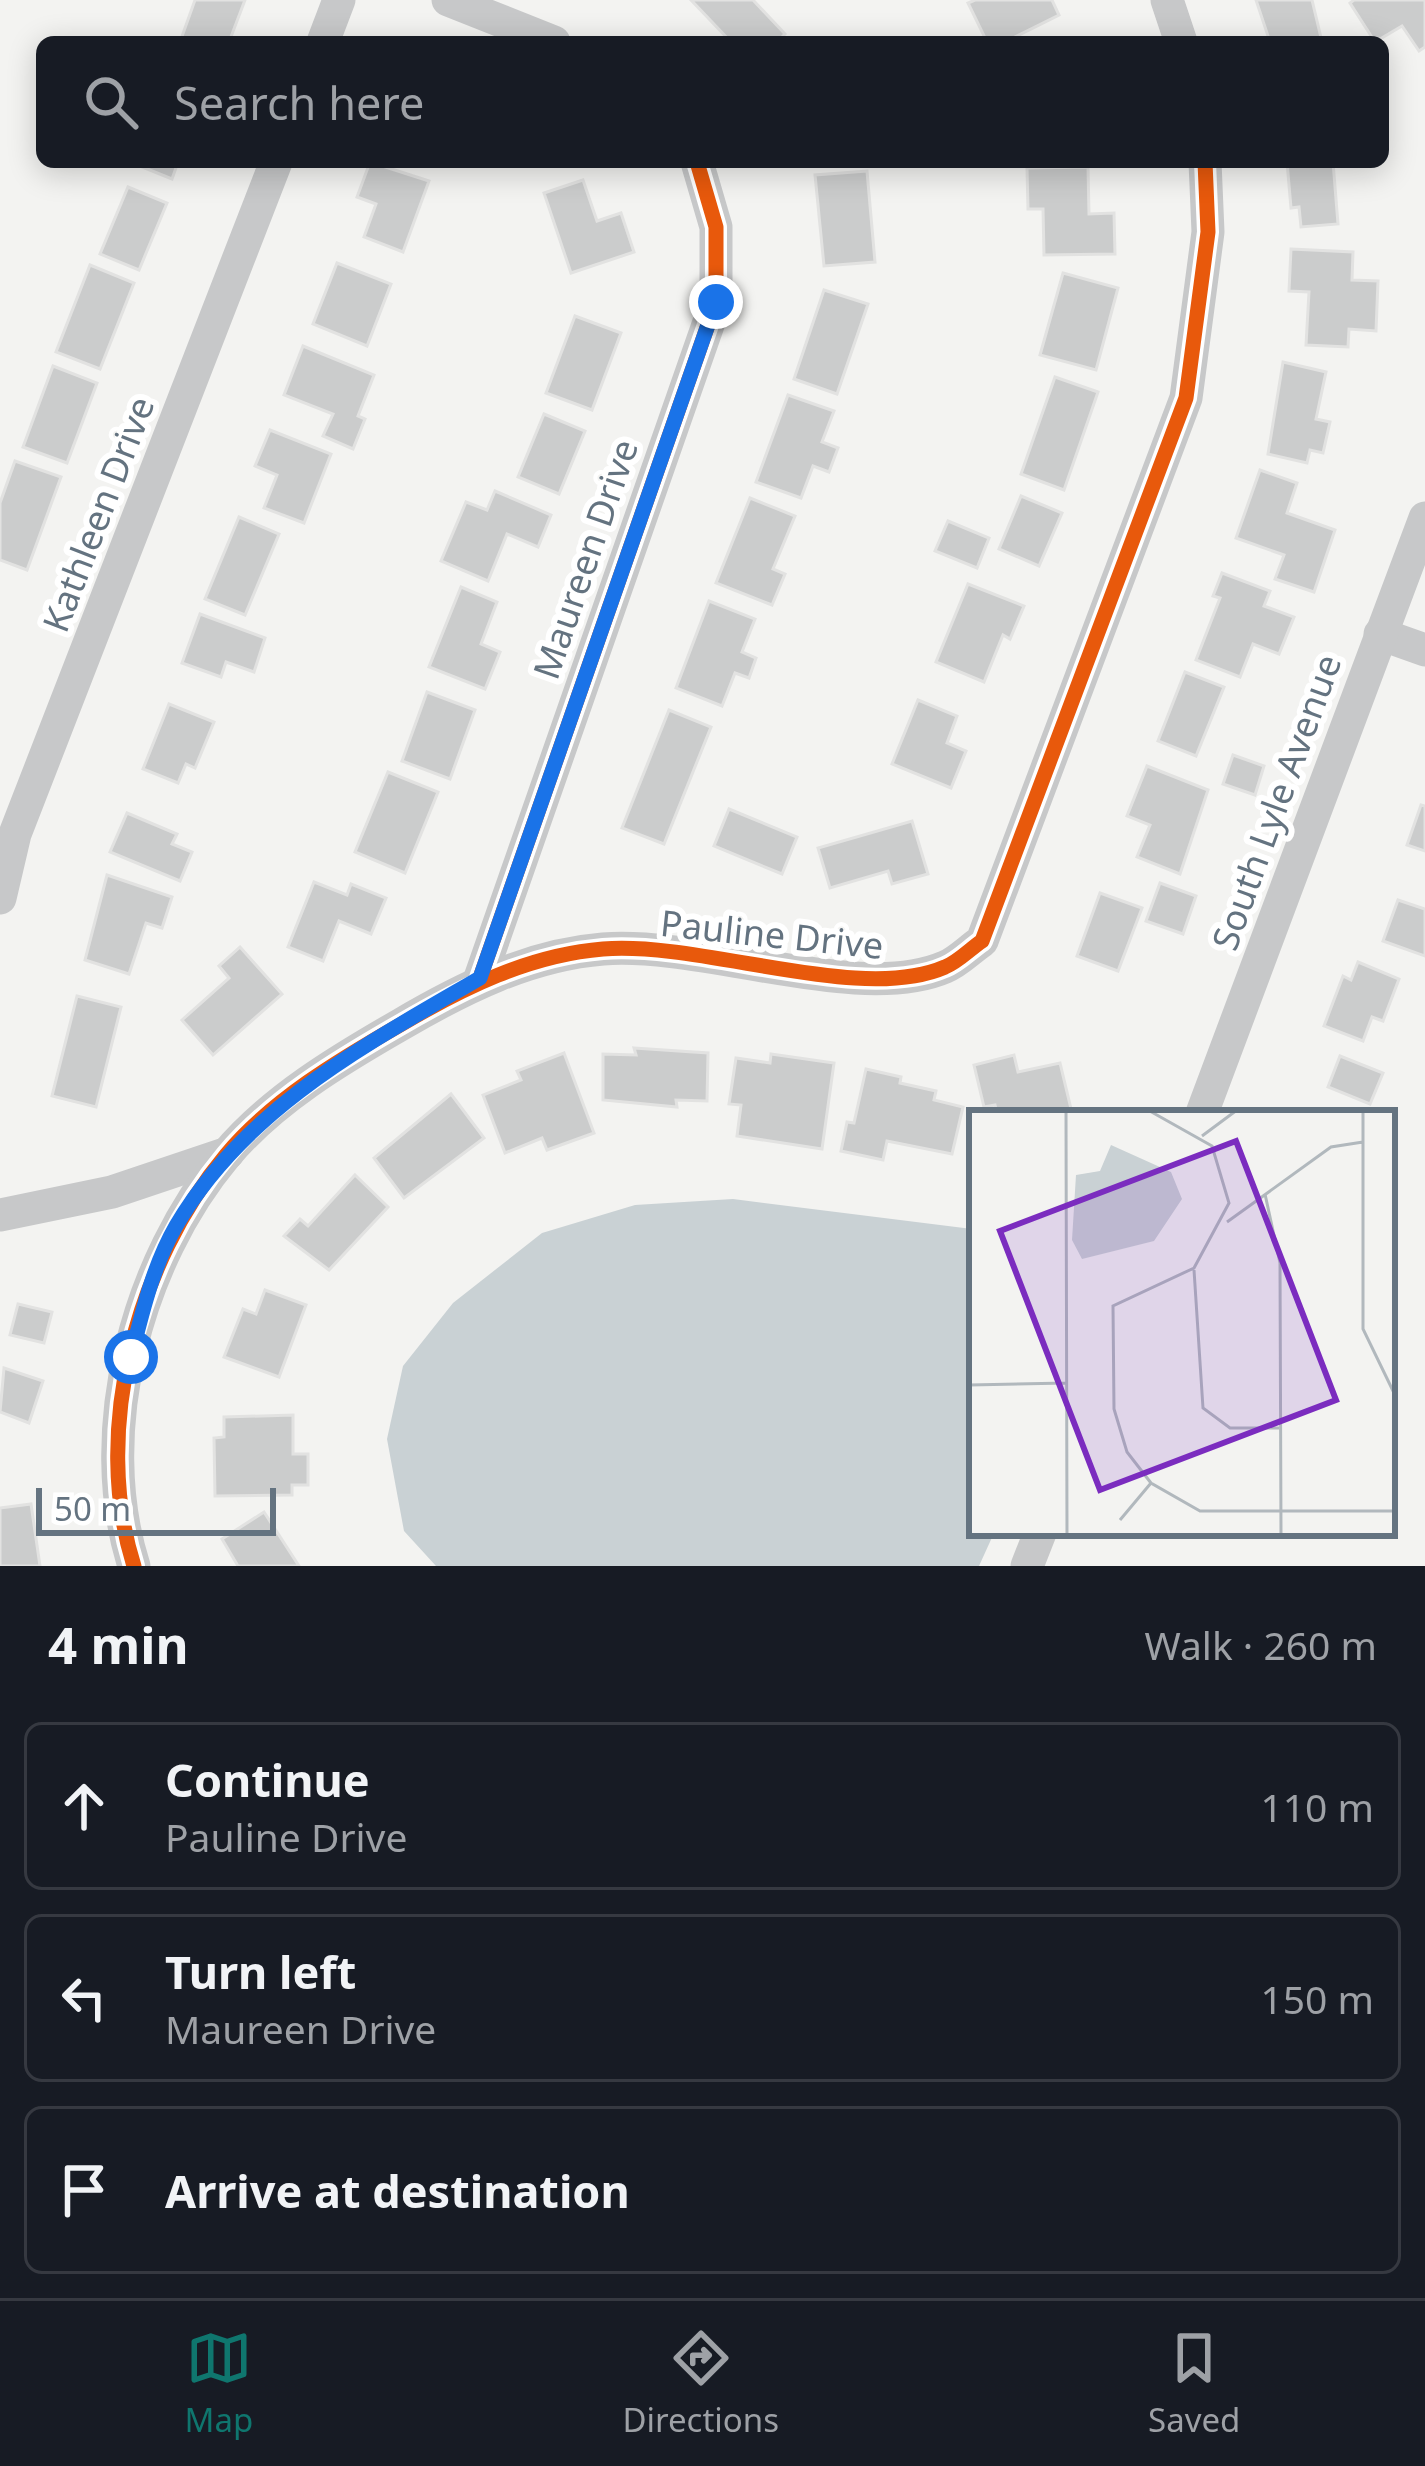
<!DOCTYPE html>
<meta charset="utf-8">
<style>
body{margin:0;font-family:"Noto Sans",sans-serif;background:#20242c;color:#f1f3f6}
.scale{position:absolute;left:36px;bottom:30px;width:240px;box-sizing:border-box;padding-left:12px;border:6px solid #647380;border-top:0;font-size:33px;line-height:42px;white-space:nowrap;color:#647380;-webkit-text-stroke:9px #fff;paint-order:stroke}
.stop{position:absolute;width:36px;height:36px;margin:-27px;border:9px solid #1a73e8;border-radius:50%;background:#fff}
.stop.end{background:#1a73e8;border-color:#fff;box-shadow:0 3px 12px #0008}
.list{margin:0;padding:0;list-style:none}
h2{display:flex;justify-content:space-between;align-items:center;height:156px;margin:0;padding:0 48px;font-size:51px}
h2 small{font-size:39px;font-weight:400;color:#9ea1a6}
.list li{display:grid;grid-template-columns:78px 1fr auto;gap:36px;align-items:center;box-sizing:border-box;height:168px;margin:0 24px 24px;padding:0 24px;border:3px solid #363941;border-radius:18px}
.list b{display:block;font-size:45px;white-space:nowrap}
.list p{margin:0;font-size:39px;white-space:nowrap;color:#9ea1a6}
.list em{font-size:39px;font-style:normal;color:#9ea1a6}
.icon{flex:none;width:66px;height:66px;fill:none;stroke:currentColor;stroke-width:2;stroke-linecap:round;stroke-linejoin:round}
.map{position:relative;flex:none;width:1425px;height:1566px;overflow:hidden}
.search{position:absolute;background:#171b24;box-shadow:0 6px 30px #0003;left:36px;right:36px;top:36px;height:132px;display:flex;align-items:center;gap:30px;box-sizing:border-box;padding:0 42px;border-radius:18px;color:#9ea1a6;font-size:45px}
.sheet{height:732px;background:#171b24}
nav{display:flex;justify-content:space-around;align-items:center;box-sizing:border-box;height:168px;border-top:3px solid #363941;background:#171b24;font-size:33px;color:#9ea1a6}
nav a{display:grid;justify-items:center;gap:6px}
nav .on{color:#0f766e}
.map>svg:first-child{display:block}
.water{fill:#c9d1d4}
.building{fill:#cbcccc;stroke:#e2e2e1;stroke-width:3}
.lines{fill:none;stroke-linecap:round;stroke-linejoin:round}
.minor{stroke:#c7c8c9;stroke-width:33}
.cycleway-casing{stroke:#fff;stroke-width:22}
.cycleway{stroke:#e8590c;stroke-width:15}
.route{stroke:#1a73e8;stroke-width:15}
.labels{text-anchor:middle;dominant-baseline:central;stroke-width:12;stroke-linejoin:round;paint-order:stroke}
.street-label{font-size:36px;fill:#647380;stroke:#fff}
.inset-road{fill:none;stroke:#b1b8bd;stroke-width:3}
.view{fill:#7b2cbf;fill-opacity:0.15;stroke:#7b2cbf;stroke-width:6}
.inset-edge{fill:none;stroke:#647380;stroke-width:6}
</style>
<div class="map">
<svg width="1425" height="1566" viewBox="0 0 1425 1566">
<rect width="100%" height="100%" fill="#f3f3f1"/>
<path class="water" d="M733,1199l239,30v304h22l-15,33h-543l-32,-35 -17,-92 16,-73 50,-63 89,-70 93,-28z"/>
<g class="building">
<path d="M195,0h50l-16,42h-49z"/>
<path d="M691,0h62l32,34 -8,8h-46z"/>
<path d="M975,0h77l7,15 -54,27h-18l-19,-39z"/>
<path d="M1256,0h56l10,42h-52z"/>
<path d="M1354,0h71v47l-6,4 -17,-25 -27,16 -25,-39z"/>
<path d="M130,162h48l-6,17z"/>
<path d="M370,162l59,19 -26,71 -39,-15 12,-33 -19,-7z"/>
<path d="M1287,162h46l5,62 -37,3 -2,-20 -8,1z"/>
<path d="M1088,167l1,47 25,-1 1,41 -71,1 -1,-46h-15l-1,-41z"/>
<path d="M867,171l8,91 -51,4 -9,-91z"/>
<path d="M583,180l14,41 24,-8 13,39 -63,21 -27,-80z"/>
<path d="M128,187l39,16 -28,67 -39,-16z"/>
<path d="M1291,249l62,3 -1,28 26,1 -2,50 -27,-2 -1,18 -42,-2 3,-53 -20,-1z"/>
<path d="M337,263l54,21 -24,62 -54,-22z"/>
<path d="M90,265l44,18 -34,86 -44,-17z"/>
<path d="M1063,273l55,15 -22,82 -56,-15z"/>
<path d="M824,290l44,14 -31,90 -43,-15z"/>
<path d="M575,316l46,17 -29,77 -46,-17z"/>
<path d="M303,346l71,29 -16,41 7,3 -12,30 -30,-13 10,-22 -49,-19z"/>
<path d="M1283,362l43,10 -10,47 14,3 -7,31 -13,-3 -3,13 -39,-9z"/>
<path d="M53,366l44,17 -30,80 -44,-16z"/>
<path d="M1055,377l43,15 -34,98 -43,-16z"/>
<path d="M788,395l46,16 -12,31 16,6 -9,24 -16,-6 -12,32 -45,-16z"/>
<path d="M544,414l41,17 -26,63 -41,-17z"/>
<path d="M270,430l61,24 -27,69 -40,-15 13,-33 -22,-9z"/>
<path d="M15,461l46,16 -34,93 -27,-10v-57z"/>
<path d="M1260,470l37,13 -10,30 48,17 -21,62 -39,-13 9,-24 -48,-17z"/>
<path d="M495,491l56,24 -13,32 -31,-13 -19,47 -47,-20 25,-59 21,8z"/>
<path d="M1021,496l41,17 -23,53 -40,-17z"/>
<path d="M750,498l45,18 -22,53 12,5 -13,31 -56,-22z"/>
<path d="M239,517l40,17 -34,81 -40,-16z"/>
<path d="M948,521l41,17 -12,30 -42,-17z"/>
<path d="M1222,573l48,18 -6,15 30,11 -15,37 -26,-10 -13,33 -44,-17 24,-62 -7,-2z"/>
<path d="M968,584l56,22 -14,33 -7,-4 -19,47 -48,-20z"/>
<path d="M461,587l36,15 -16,42 19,8 -15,37 -56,-22z"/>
<path d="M709,601l46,18 -13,33 14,6 -7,20 -14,-5 -13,33 -46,-18z"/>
<path d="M200,614l65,24 -11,34 -28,-10 -5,15 -39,-14z"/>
<path d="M1185,672l39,15 -28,69 -38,-15z"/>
<path d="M427,692l48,18 -25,69 -48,-18z"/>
<path d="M918,700l39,16 -10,27 19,8 -15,37 -59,-24z"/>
<path d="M169,704l45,18 -19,46 -9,-4 -8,19 -35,-14z"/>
<path d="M669,710l42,17 -47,117 -42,-16z"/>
<path d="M1233,755l31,11 -9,29 -32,-11z"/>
<path d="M1147,766l61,24 -28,84 -43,-17 13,-32 -23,-9z"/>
<path d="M388,772l50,20 -33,81 -50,-21z"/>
<path d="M1421,805l4,1v45l-18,-6z"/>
<path d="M729,809l68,28 -15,37 -68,-28z"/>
<path d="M127,813l50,21 -5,10 20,8 -12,29 -70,-29z"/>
<path d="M912,821l16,53 -36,10 -4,-13 -58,17 -12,-40z"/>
<path d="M107,875l65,22 -10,31 -16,-5 -17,51 -44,-14z"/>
<path d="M314,882l33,13 4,-11 35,14 -15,36 -32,-13 -16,40 -35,-14z"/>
<path d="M1160,883l36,13 -13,38 -37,-13z"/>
<path d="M1100,893l42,15 -24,63 -41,-15z"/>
<path d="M1398,900l27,9v47l-42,-15z"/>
<path d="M240,947l42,47 -69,61 -31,-35 47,-42 -10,-12z"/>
<path d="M1358,962l41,17 -16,42 -11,-4 -9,24 -39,-15 19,-50 8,4z"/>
<path d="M77,996l44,11 -25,100 -44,-11z"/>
<path d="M634,1048l74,5 -1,48 -31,-1 1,7 -74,-7v-46l33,1z"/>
<path d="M564,1053l30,80 -47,17 -5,-12 -37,15 -22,-58 38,-15 -4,-9z"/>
<path d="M771,1054l63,9 -12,86 -85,-13 4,-31 -12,-1 7,-46 34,5z"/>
<path d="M1014,1055l4,17 42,-9 12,50h-75l-2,-8 -11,2 -10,-42z"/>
<path d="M1340,1056l43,17 -13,31 -42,-17z"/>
<path d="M866,1069l35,8 -1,6 36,8 -2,9 29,7 -11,47 -65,-13 -4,19 -42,-9 6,-29 7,1z"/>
<path d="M451,1094l33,44 -80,60 -30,-40z"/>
<path d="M355,1175l33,32 -59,63 -45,-34 16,-17 8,7z"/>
<path d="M265,1290l41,15 -27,72 -55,-20 19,-48 13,5z"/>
<path d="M18,1304l34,8 -8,31 -34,-8z"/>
<path d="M4,1368l39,13 -14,42 -29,-11z"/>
<path d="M293,1415v39h15v31h-16v10l-77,1 -1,-58 10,-1v-20z"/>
<path d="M31,1504l9,62h-40v-58z"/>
<path d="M264,1512l35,54h-61l-16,-27z"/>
</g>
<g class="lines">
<g class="minor">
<path d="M448,0l106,42"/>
<path d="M1167,0l14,42"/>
<path d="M323,42l16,-42"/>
<path d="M1380,634l45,16"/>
<path d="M0,898l15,-64 261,-672"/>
<path d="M480,978l236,-676v-75l-19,-65"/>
<path d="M1202,1113l223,-595"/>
<path d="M0,1215l112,-23 116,-39"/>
<path d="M134,1566c-43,-135 3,-305 92,-411 46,-55 113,-95 174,-130 63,-37 129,-70 203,-76 101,-8 257,55 342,18 13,-5 25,-18 37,-26l204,-543 22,-166 -3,-70"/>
<path d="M1027,1566l13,-33"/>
</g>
<defs>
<g id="cycleway">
<path d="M480,978l236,-676v-75l-19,-65"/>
<path d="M134,1566c-43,-135 3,-305 92,-411 46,-55 113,-95 174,-130 63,-37 129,-70 203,-76 101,-8 257,55 342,18 13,-5 25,-18 37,-26l204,-543 22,-166 -3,-70"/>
</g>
</defs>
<use href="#cycleway" class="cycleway-casing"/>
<use href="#cycleway" class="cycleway"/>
</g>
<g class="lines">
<path class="route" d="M131,1357c11,-44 22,-91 45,-131 69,-118 189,-181 304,-248l236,-676"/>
</g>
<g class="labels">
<g class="street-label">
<text transform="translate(98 514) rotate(-69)">Kathleen Drive</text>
<text transform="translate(585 559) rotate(-71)">Maureen Drive</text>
<text transform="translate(1276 802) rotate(-70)">South Lyle Avenue</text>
<text transform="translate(772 934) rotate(6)">Pauline Drive</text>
</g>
</g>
<g transform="translate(969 1110)">
<rect width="426" height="426" fill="#f3f3f1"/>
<path d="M142,35l60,27 11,27 -28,42 -72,18 -10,-19 4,-65 24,-4z" fill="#c9d1d4"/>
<path class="inset-road" d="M97,0l1,426M179,0l64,36 17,57 -35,65 -81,38 1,103 13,43 24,31 49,28h195M394,0v219l32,66M233,26l35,-26M296,84l15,69 1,273M0,93l1,-93M258,112l104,-75 32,-5M225,160l9,138 27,20h49M0,243v183M0,275l98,-2M151,410l31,-37"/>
<path class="view" d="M267,31l100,259 -236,90 -100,-259z"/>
<rect width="426" height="426" class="inset-edge"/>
</g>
</svg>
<div class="scale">50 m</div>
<div class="stop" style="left:131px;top:1357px"></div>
<div class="stop end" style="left:716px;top:302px"></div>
<div class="search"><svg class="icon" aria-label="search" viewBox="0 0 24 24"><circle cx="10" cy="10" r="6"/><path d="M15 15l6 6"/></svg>Search here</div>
</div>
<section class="sheet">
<h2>4 min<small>Walk · 260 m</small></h2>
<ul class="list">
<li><svg class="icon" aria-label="ahead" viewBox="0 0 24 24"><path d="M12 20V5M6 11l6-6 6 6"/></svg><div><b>Continue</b><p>Pauline Drive</p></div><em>110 m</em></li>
<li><svg class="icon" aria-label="left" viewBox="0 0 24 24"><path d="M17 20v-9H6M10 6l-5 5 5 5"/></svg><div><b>Turn left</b><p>Maureen Drive</p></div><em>150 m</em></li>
<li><svg class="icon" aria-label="arrive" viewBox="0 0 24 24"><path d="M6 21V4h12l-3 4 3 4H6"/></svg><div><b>Arrive at destination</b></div></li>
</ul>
</section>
<nav>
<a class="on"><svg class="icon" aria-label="map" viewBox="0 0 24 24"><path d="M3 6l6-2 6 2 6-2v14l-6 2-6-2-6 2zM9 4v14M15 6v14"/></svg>Map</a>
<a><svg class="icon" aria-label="directions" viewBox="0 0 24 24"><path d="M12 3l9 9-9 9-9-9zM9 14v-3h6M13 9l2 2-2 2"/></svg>Directions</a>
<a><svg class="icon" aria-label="saved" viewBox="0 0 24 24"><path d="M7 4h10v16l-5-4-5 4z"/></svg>Saved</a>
</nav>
